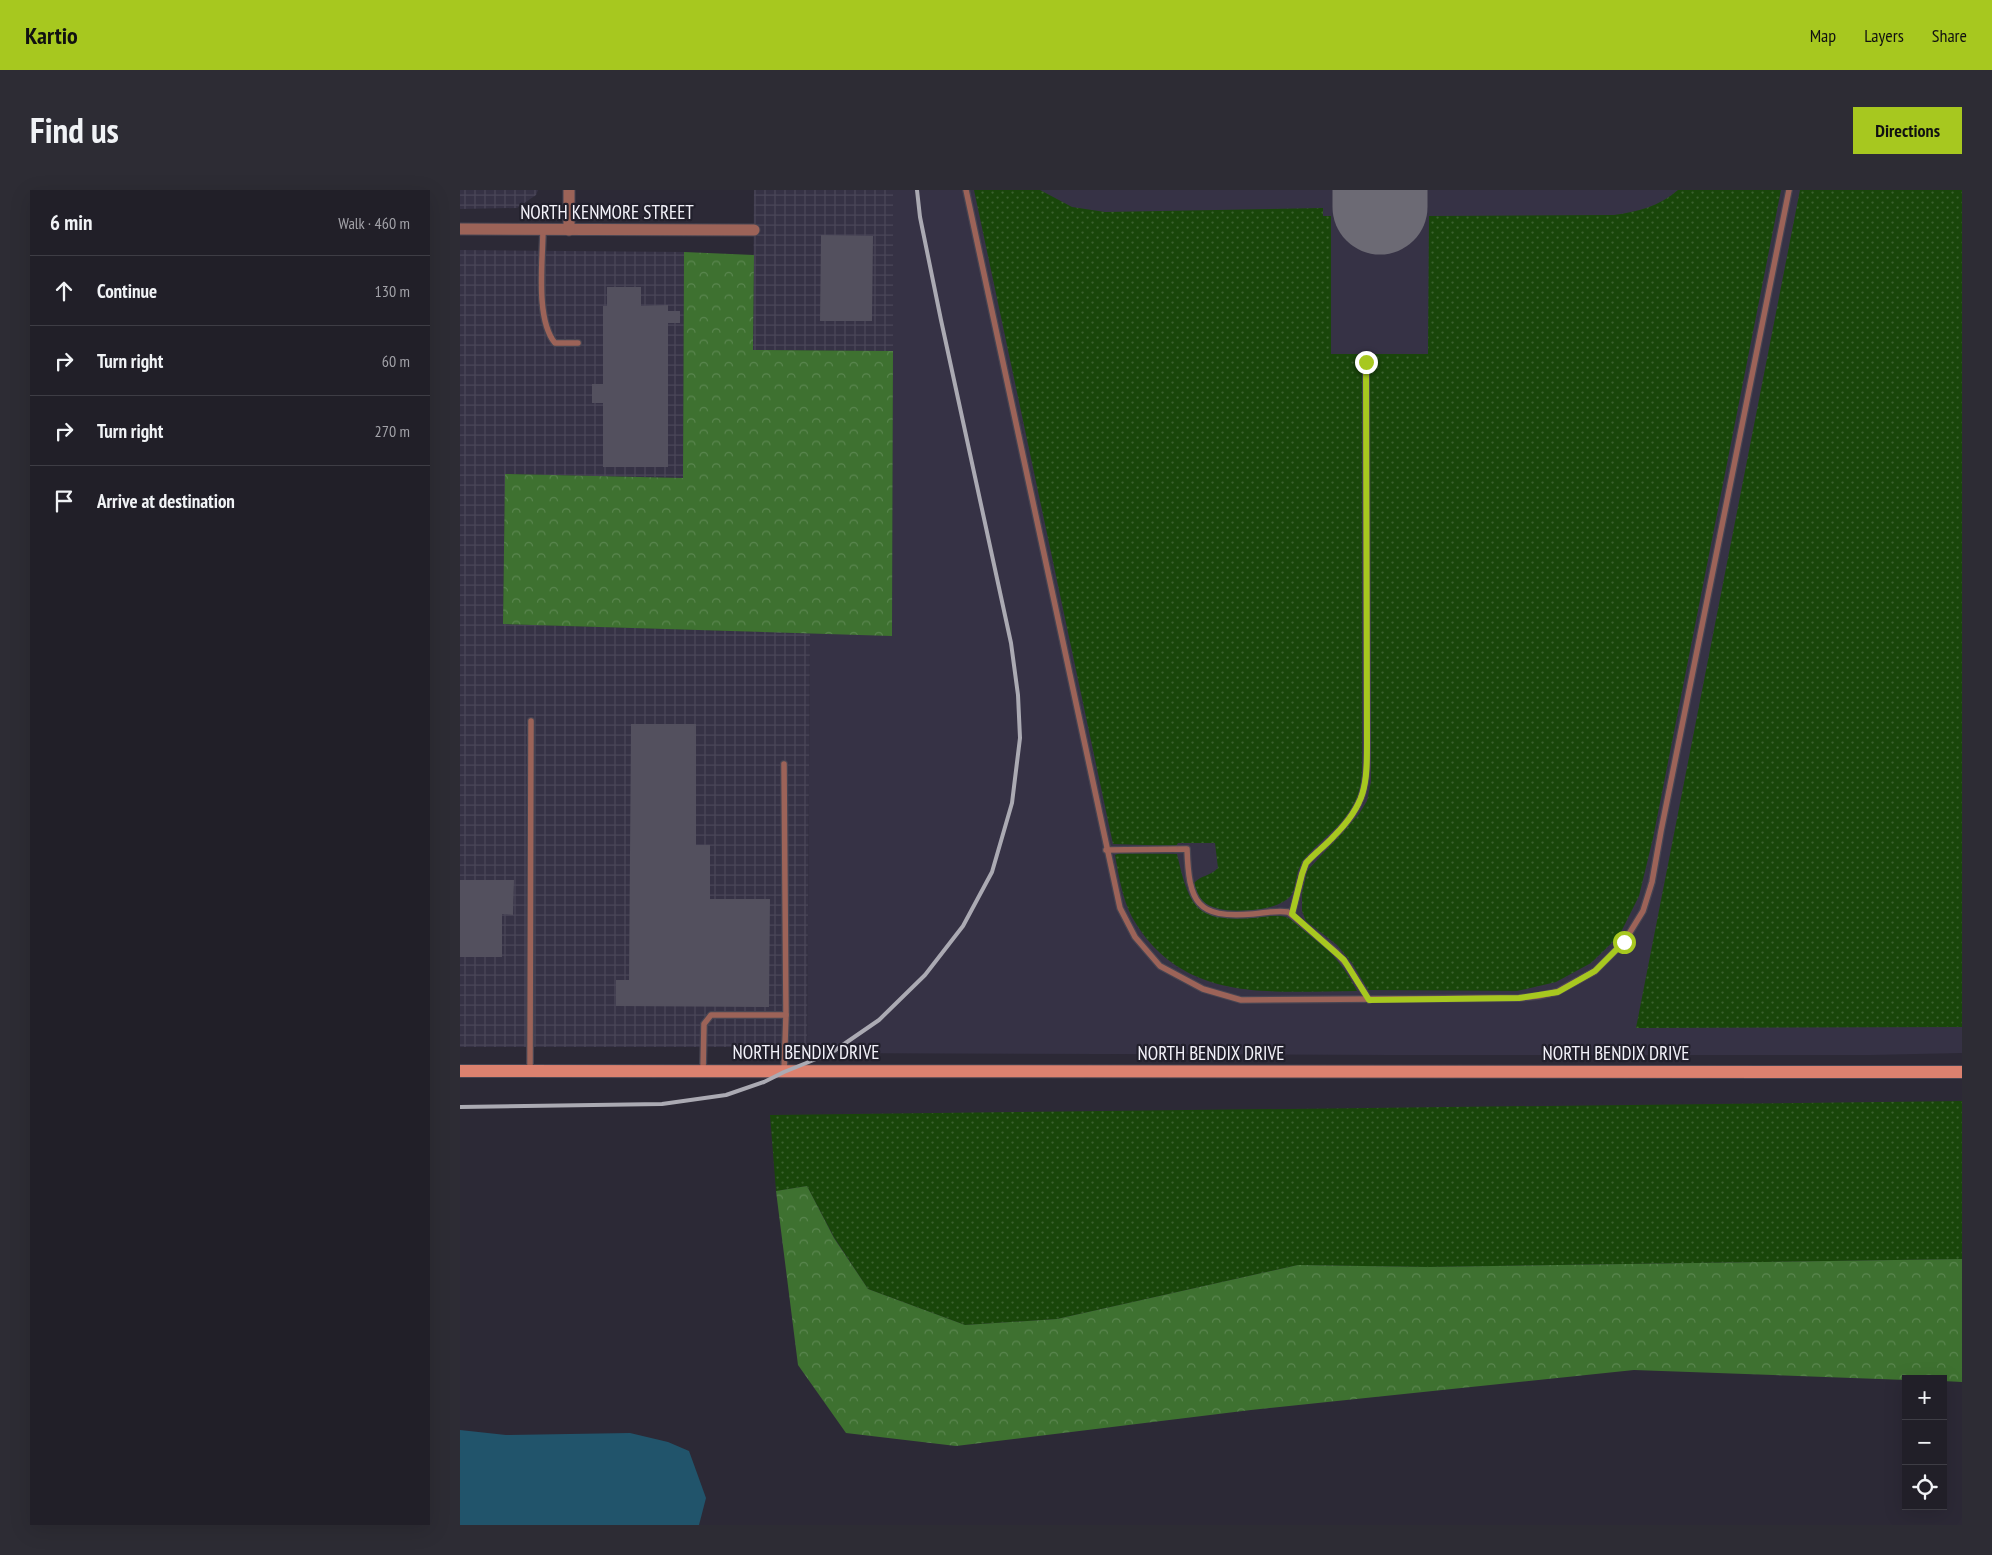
<!DOCTYPE html>
<meta charset="utf-8">
<style>
body{margin:0;font-family:"PT Sans Narrow",sans-serif;background:#2d2c34;color:#f1f3f6}
.controls{position:absolute;right:15px;bottom:15px;display:grid;overflow:hidden;border-radius:0px;box-shadow:0 5px 20px #0002}
.controls button{width:45px;height:45px;display:grid;place-items:center;padding:0;border:0;border-bottom:1px solid #3e3d45;background:#211f28;color:#f1f3f6;font:25px sans-serif}
.stop{position:absolute;width:15px;height:15px;margin:-11px;border:4px solid #a7c81f;border-radius:50%;background:#fff}
.stop.end{background:#a7c81f;border-color:#fff;box-shadow:0 1px 5px #0008}
.list{margin:0;padding:0;list-style:none}
h2{display:flex;justify-content:space-between;align-items:center;height:65px;margin:0;padding:0 20px;font-size:21px}
h2 small{font-size:16px;font-weight:400;color:#a2a2a8}
.list li{display:grid;grid-template-columns:32px 1fr auto;gap:15px;align-items:center;box-sizing:border-box;height:70px;padding:0 20px;border-top:1px solid #3e3d45}
.list b{display:block;font-size:19px;white-space:nowrap}
.list em{font-size:16px;font-style:normal;color:#a2a2a8}
.icon{flex:none;width:28px;height:28px;fill:none;stroke:currentColor;stroke-width:2;stroke-linecap:round;stroke-linejoin:round}
.map{position:relative;flex:none;width:1502px;height:1335px;overflow:hidden;border-radius:0px}
header{display:flex;align-items:center;gap:30px;box-sizing:border-box;height:70px;padding:0 25px;background:#a7c81f;color:#111}
header strong{font-size:24px}
nav{display:flex;gap:28px;margin-inline-start:auto;font-size:18px}
.intro{display:flex;align-items:center;justify-content:space-between;box-sizing:border-box;height:120px;padding:0 30px}
h1{margin:0;font-size:35px}
.button{padding:12px 22px;border-radius:0px;background:#a7c81f;color:#111;font-size:18px;font-weight:700}
main{display:flex;gap:30px;padding:0 30px}
aside{flex:1;background:#211f28;border-radius:0px;box-shadow:0 5px 20px #0002}
.map>svg:first-child{display:block}
.built{fill:#363245}
.industrial{fill:url(#industrial-grid)}
.grass{fill:url(#grass-dots)}
.forest{fill:url(#forest-crowns)}
.water{fill:#21546b}
.lines{fill:none;stroke-linecap:round;stroke-linejoin:round}
.runway{stroke:#6c6a74;stroke-width:95}
.building{fill:#53505e}
.lane-casing{stroke:#484552;stroke-width:8}
.street-casing{stroke:#484552;stroke-width:13}
.secondary-casing{stroke:#484552;stroke-width:14}
.lane{stroke:#9c6358;stroke-width:5.5}
.street{stroke:#9c6358;stroke-width:11}
.secondary{stroke:#dc816f;stroke-width:12}
.rail{stroke:#abaab3;stroke-width:4}
.route{stroke:#a7c81f;stroke-width:6}
.labels{text-anchor:middle;dominant-baseline:central;stroke-width:4.5;stroke-linejoin:round;paint-order:stroke}
.street-label{font-size:19px;fill:#f4f3fb;stroke:#22202c}
</style>
<header>
<strong>Kartio</strong>
<nav><a>Map</a><a>Layers</a><a>Share</a></nav>
</header>
<div class="intro"><h1>Find us</h1><a class="button">Directions</a></div>
<main>
<aside>
<h2>6 min<small>Walk · 460 m</small></h2>
<ul class="list">
<li><svg class="icon" aria-label="ahead" viewBox="0 0 24 24"><path d="M12 20V5M6 11l6-6 6 6"/></svg><div><b>Continue</b></div><em>130 m</em></li>
<li><svg class="icon" aria-label="right" viewBox="0 0 24 24"><path d="M7 20v-9h11M14 6l5 5-5 5"/></svg><div><b>Turn right</b></div><em>60 m</em></li>
<li><svg class="icon" aria-label="right" viewBox="0 0 24 24"><path d="M7 20v-9h11M14 6l5 5-5 5"/></svg><div><b>Turn right</b></div><em>270 m</em></li>
<li><svg class="icon" aria-label="arrive" viewBox="0 0 24 24"><path d="M6 21V4h12l-3 4 3 4H6"/></svg><div><b>Arrive at destination</b></div></li>
</ul>
</aside>
<div class="map">
<svg width="1502" height="1335" viewBox="0 0 1502 1335">
<defs>
<pattern id="industrial-grid" width="8" height="8" patternUnits="userSpaceOnUse" patternTransform="scale(1.25)"><rect width="8" height="8" fill="#363245"/><path d="M0 4h8M4 0v8" fill="none" stroke="#4a4658"/></pattern>
<pattern id="grass-dots" width="8" height="8" patternUnits="userSpaceOnUse" patternTransform="scale(1.25)"><rect width="8" height="8" fill="#19460a"/><path d="M2 2h.1M6 6h.1" fill="none" stroke="#3b612f" stroke-width="1.8" stroke-linecap="round"/></pattern>
<pattern id="forest-crowns" width="20" height="18" patternUnits="userSpaceOnUse" patternTransform="scale(1.25)"><rect width="20" height="18" fill="#3e7130"/><path d="M2 6a3 3 0 1 1 6 0M12 15a3 3 0 1 1 6 0" fill="none" stroke="#5a864f"/></pattern>
</defs>
<rect width="100%" height="100%" fill="#2c2936"/>
<path class="built" d="M433,0h1069v863l-91,2h-478l-586,-2 3,-420 82,2z"/>
<g class="industrial">
<path d="M0,0h78l-2,5 -19,13 -57,1z"/>
<path d="M294,0h139v161l-140,-1z"/>
<path d="M0,60l224,2 -1,226 -178,-4 -2,150 307,9 -3,414h-347z"/>
</g>
<g class="grass">
<path d="M514,0h66l32,17 33,5 218,-4v8h8v138h31v413c0,8 0,16 -2,23 -5,21 -21,36 -36,49 -8,8 -18,16 -23,26 -6,8 -4,21 -9,29 -12,19 -70,22 -87,9 -6,-5 -9,-13 -11,-20 7,-8 15,-6 24,-15l-3,-25h-37l-2,3 -63,-2z"/>
<path d="M1218,0h103l-128,648 -14,58 -20,40 -28,27 -35,19 -39,9 -149,-1 -16,-27 -15,-18 -31,-24 -4,-10v-17l5,-23 52,-57 8,-13 4,-19 -2,-428h59l1,-138 185,-1c23,-3 46,-9 64,-25z"/>
<path d="M1340,0h162v837l-326,1z"/>
<path d="M660,663l57,1c12,52 18,67 75,64 10,-1 24,-4 34,-1 8,3 16,11 22,16 22,18 36,32 49,58 -85,0 -175,14 -225,-74 -10,-19 -13,-41 -17,-62z"/>
<path d="M1502,911v158l-534,8 -130,-2 -241,54 -92,6 -97,-36 -34,-52 -27,-51 -31,5 -6,-76z"/>
</g>
<g class="forest">
<path d="M224,62l70,3 -1,95 140,1 -1,285 -389,-12 2,-150 178,4z"/>
<path d="M347,996l27,52 34,51 97,36 92,-6 241,-54 130,2 534,-8v123l-19,-1v-2l-37,1 -272,-10 -383,40 -295,36 -110,-13 -48,-68 -22,-174z"/>
</g>
<path class="water" d="M0,1240l46,5 124,-2 38,9 21,9 17,47 -7,27h-239z"/>
<g class="lines">
<path class="runway" d="M920,17v-17"/>
</g>
<g class="building">
<path d="M361,45l52,1 -1,85h-52z"/>
<path d="M147,97h34v19l27,-1v6h12v12h-12v144h-65v-64h-11v-19h11v-78h4z"/>
<path d="M171,534h65v121h14v54h60l-1,108 -153,-1v-26h13z"/>
<path d="M0,690h54l-1,35 -11,-1v43h-42z"/>
</g>
<g class="lines">
<defs>
<g id="lane">
<path d="M506,0l154,718 15,29 25,29 43,23 38,11 278,-2 19,-2 19,-4 38,-21 29,-29 19,-31 9,-29 9,-51 128,-641"/>
<path d="M83,39c0,30 -8,90 12,114h23"/>
<path d="M324,574l2,251 -2,57"/>
<path d="M646,660l81,-1c2,53 9,70 66,65 12,-1 23,-4 35,-2l48,40 12,14 21,34"/>
<path d="M832,724l10,-40 4,-11c9,-10 19,-17 28,-27 32,-32 33,-51 33,-94l-1,-380"/>
<path d="M70,881l1,-350"/>
<path d="M243,881l1,-47 7,-9h75"/>
</g>
<g id="street">
<path d="M0,39l294,1"/>
<path d="M109,40v-40"/>
</g>
<path id="secondary" d="M0,881l1502,1"/>
</defs>
<use href="#lane" class="lane-casing"/>
<use href="#street" class="street-casing"/>
<use href="#secondary" class="secondary-casing"/>
<use href="#lane" class="lane"/>
<use href="#street" class="street"/>
<use href="#secondary" class="secondary"/>
<path class="rail" d="M0,917l202,-3 64,-9 38,-13 20,-10 47,-19 48,-33 46,-45 38,-49 29,-54 20,-69 8,-65 -2,-43 -7,-52 -70,-323 -21,-103 -3,-27"/>
</g>
<g class="lines">
<path class="route" d="M906,172l1,380c0,43 -1,62 -33,94 -9,10 -19,17 -28,27l-4,11 -10,40 52,46 25,40 150,-2 39,-6 37,-21 29,-29"/>
</g>
<g class="labels">
<g class="street-label">
<text x="147" y="22">NORTH KENMORE STREET</text>
<text x="346" y="862">NORTH BENDIX DRIVE</text>
<text x="751" y="863">NORTH BENDIX DRIVE</text>
<text x="1156" y="863">NORTH BENDIX DRIVE</text>
</g>
</g>
</svg>
<div class="controls">
<button>+</button>
<button>−</button>
<button><svg class="icon" aria-label="locate" viewBox="0 0 24 24"><circle cx="12" cy="12" r="6"/><path d="M12 2v4M12 18v4M2 12h4M18 12h4"/></svg></button>
</div>
<div class="stop" style="left:1164px;top:752px"></div>
<div class="stop end" style="left:906px;top:172px"></div>
</div>
</main>
